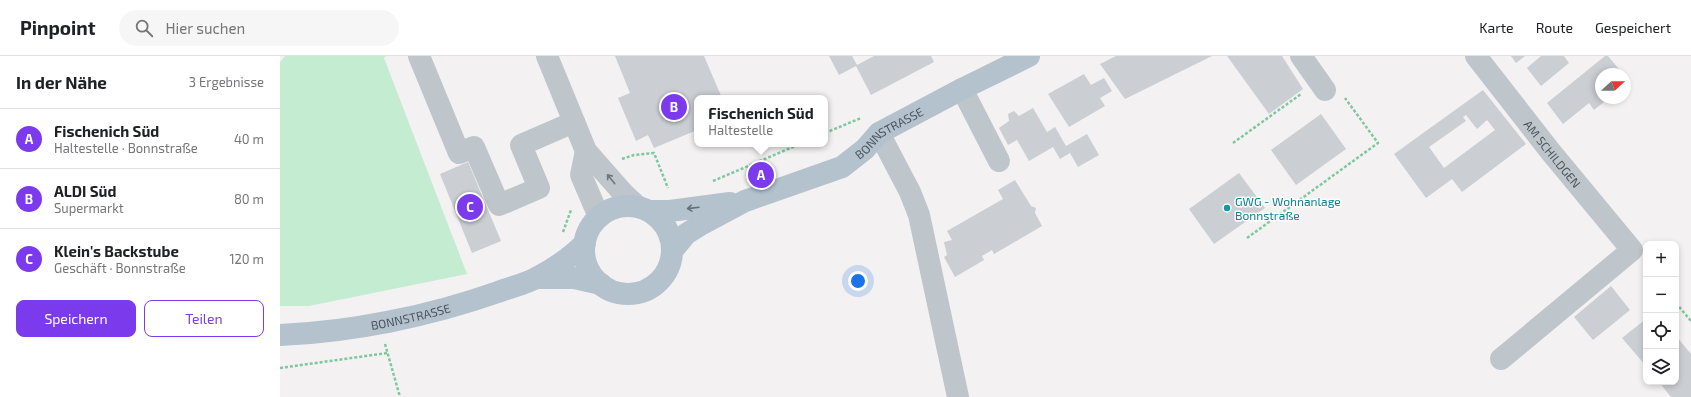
<!DOCTYPE html>
<html lang="de">
<meta charset="utf-8">
<style>
body{margin:0;font-family:"Exo 2",sans-serif;background:#f6f6f6;color:#202124}
.controls{position:absolute;right:12px;bottom:12px;display:grid;overflow:hidden;border-radius:8px;box-shadow:0 2px 6px #0003}
.controls button{width:36px;height:36px;display:grid;place-items:center;padding:0;border:0;border-bottom:1px solid #e0e0e0;background:#fff;color:#202124;font:20px sans-serif}
.compass{position:absolute;left:1315px;top:12px;width:36px;height:36px;border-radius:50%;background:#fff;box-shadow:0 2px 6px #0003;rotate:69deg}
.you{position:absolute;left:578px;top:225px;width:14px;height:14px;margin:-10px;border:3px solid #fff;border-radius:50%;background:#1a73e8;box-shadow:0 0 0 6px #1a73e833}
.badge{display:grid;place-items:center;width:26px;height:26px;border-radius:50%;background:#7c3aed;color:#fff;font-size:13px;font-weight:700}
.pin{position:absolute;translate:-50% -50%;border:2px solid #fff;box-shadow:0 1px 4px #0006}
.popup{position:absolute;left:414px;top:39px;width:134px;height:52px;box-sizing:border-box;display:grid;place-content:center;border-radius:8px;background:#fff;filter:drop-shadow(0 1px 3px #0005);font-size:13px;white-space:nowrap;color:#757577}
.popup b{font-size:15px;color:#202124}
.popup::after{content:'';position:absolute;left:50%;top:100%;margin-left:-8px;border:8px solid transparent;border-top-color:#fff}
.list{margin:0;padding:0;list-style:none}
h2{display:flex;justify-content:space-between;align-items:center;height:52px;margin:0;padding:0 16px;font-size:17px}
h2 small{font-size:13px;font-weight:400;color:#757577}
.list li{display:grid;grid-template-columns:26px 1fr auto;gap:12px;align-items:center;box-sizing:border-box;height:60px;padding:0 16px;border-top:1px solid #e0e0e0}
.list b{display:block;font-size:15px;white-space:nowrap}
.list p{margin:0;font-size:13px;white-space:nowrap;color:#757577}
.list em{font-size:13px;font-style:normal;color:#757577}
.actions{display:flex;gap:8px;padding:12px 16px}
.actions a{flex:1;padding:9px 0;border:1px solid #7c3aed;border-radius:8px;text-align:center;font-size:14px;color:#7c3aed}
.actions .main{background:#7c3aed;color:#fff}
.icon{flex:none;width:22px;height:22px;fill:none;stroke:currentColor;stroke-width:2;stroke-linecap:round;stroke-linejoin:round}
.map{position:relative;flex:none;width:1411px;height:341px;overflow:hidden}
header{display:flex;align-items:center;gap:24px;box-sizing:border-box;height:56px;padding:0 20px;background:#fff;border-bottom:1px solid #e0e0e0}
header strong{font-size:19px}
nav{display:flex;gap:22px;margin-inline-start:auto;font-size:14px}
.search{width:280px;height:36px;background:#f6f6f6;display:flex;align-items:center;gap:10px;box-sizing:border-box;padding:0 14px;border-radius:22px;color:#757577;font-size:15px}
main{display:flex}
aside{flex:1;background:#fff}
.map>svg:first-child{display:block}
.green{fill:#c4ecd1}
.building{fill:#cbced3;fill-rule:evenodd}
.lines{fill:none;stroke-linecap:round;stroke-linejoin:round}
.path{stroke:#7ec89f;stroke-width:2.5;stroke-dasharray:3 2;stroke-linecap:butt}
.minor{stroke:#bec6cc;stroke-width:22}
.major{stroke:#b3c2cd;stroke-width:22}
.oneway{stroke:#6d777e}
.oneway2{stroke:#647079}
.culture-dot{fill:#0f9aa8;stroke:#fff;stroke-width:1.5}
.labels{text-anchor:middle;dominant-baseline:central;stroke-width:3;stroke-linejoin:round;paint-order:stroke}
.street-label{font-size:12px;fill:#4a555d;stroke:#fff}
.culture-label{font-size:12px;fill:#0d838f;stroke:#fff;text-anchor:start}
</style>
<header>
<strong>Pinpoint</strong>
<div class="search"><svg class="icon" aria-label="search" viewBox="0 0 24 24"><circle cx="10" cy="10" r="6"/><path d="M15 15l6 6"/></svg>Hier suchen</div>
<nav><a>Karte</a><a>Route</a><a>Gespeichert</a></nav>
</header>
<main>
<aside>
<h2>In der Nähe<small>3 Ergebnisse</small></h2>
<ul class="list">
<li><span class="badge">A</span><div><b>Fischenich Süd</b><p>Haltestelle · Bonnstraße</p></div><em>40 m</em></li>
<li><span class="badge">B</span><div><b>ALDI Süd</b><p>Supermarkt</p></div><em>80 m</em></li>
<li><span class="badge">C</span><div><b>Klein's Backstube</b><p>Geschäft · Bonnstraße</p></div><em>120 m</em></li>
</ul>
<div class="actions"><a class="main">Speichern</a><a>Teilen</a></div>
</aside>
<div class="map">
<svg width="1411" height="341" viewBox="0 0 1411 341">
<rect width="100%" height="100%" fill="#f3f1f1"/>
<path class="green" d="M5,0h101l-2,2 83,216 -158,32h-29v-244z"/>
<g class="building">
<path d="M335,0h89l18,42h-25v32l-43,18 -6,-13 -12,6 -18,-43 12,-5z"/>
<path d="M549,0h23l5,9 17,-9h57l3,6 -63,33 -15,-29 -17,9z"/>
<path d="M836,0h96l-87,43 -25,-35z"/>
<path d="M947,0h55l21,33 -34,25z"/>
<path d="M1231,0h14l-9,7z"/>
<path d="M1261,0h23l5,7 -28,23 -14,-18z"/>
<path d="M1325,0h3l15,18h-22v24h8l-15,12 -5,-7 -26,21 -16,-21z"/>
<path d="M804,18l7,11 13,-7 8,13 -12,7 5,8 -36,21 -21,-33z"/>
<path d="M1203,34l43,54 -64,48 -10,-13 -26,19 -32,-44zM1186,59l11,14 10,-9 8,10 -51,38 -15,-21 37,-26 -3,-4z"/>
<path d="M753,52l14,24 8,-5 11,19 21,-12 12,21 -21,12 -8,-14 -10,6 -7,-12 -24,14 -12,-21 -9,5 -9,-17 10,-7 -1,-7 6,-3 5,5z"/>
<path d="M1041,58l25,35 -50,36 -25,-35z"/>
<path d="M188,106l33,79 -29,12 -32,-79z"/>
<path d="M959,117l26,35 -51,36 -25,-35z"/>
<path d="M735,124l16,26 5,2 -1,5 7,13 -48,28 -2,-4 -10,6 2,4 -29,17 -11,-20 3,-2 -3,-13 8,-2 -5,-9 56,-32 -5,-9z"/>
<path d="M1331,230l19,24 -37,30 -19,-23z"/>
<path d="M1366,263v47l-24,-28z"/>
<path d="M1396,280l15,18v43h-20l-12,-15h17z"/>
</g>
<g class="lines">
<g class="path">
<path d="M545,77l36,-15"/>
<path d="M953,87l68,-49"/>
<path d="M342,103l12,-4 20,-2 14,35"/>
<path d="M433,125l87,-37"/>
<path d="M283,176l8,-22"/>
<path d="M967,182l131,-95 -33,-45"/>
<path d="M1396,247l15,18"/>
<path d="M105,288l15,53"/>
<path d="M0,312l107,-15"/>
</g>
<g class="minor">
<path d="M139,0l40,97 15,-6 25,58 40,-17 -18,-43 53,-23"/>
<path d="M267,0l39,95 37,42 15,14"/>
<path d="M1021,0l24,34"/>
<path id="s1" d="M1196,0l74,95 82,99 -131,109"/>
<path d="M682,33l37,72"/>
<path d="M599,77l31,59 9,23 39,182"/>
<path d="M306,95l-5,24 18,42"/>
</g>
<g class="major">
<circle cx="348" cy="194" r="44"/>
<path d="M370,155h20l60,-8"/>
<path id="s2" d="M392,195l14,-17 16,-10 43,-23 97,-34 23,-18 14,-16 83,-44 67,-33"/>
<path d="M257,222h37l27,6"/>
<path id="s3" d="M0,279c72,-3 150,-19 218,-43 13,-5 28,-8 40,-15 17,-9 33,-20 47,-34"/>
</g>
</g>
<defs><path id="oneway-shaft" d="M-6 0H5M1.5-3L5.5 0L1.5 3" fill="none" stroke-width="1.6" stroke-linecap="round" stroke-linejoin="round"/></defs>
<use class="oneway" href="#oneway-shaft" transform="translate(331 123) rotate(-129)"/>
<use class="oneway2" href="#oneway-shaft" transform="translate(413 152) rotate(173)"/>
<circle class="culture-dot" cx="947" cy="152" r="4"/>
<g class="labels">
<g class="street-label">
<text stroke="none"><textPath href="#s2" startOffset="251">BONNSTRASSE</textPath></text>
<text stroke="none"><textPath href="#s1" startOffset="124">AM SCHILDGEN</textPath></text>
<text stroke="none"><textPath href="#s3" startOffset="132">BONNSTRASSE</textPath></text>
</g>
<g class="culture-label">
<text x="955" y="145">GWG - Wohnanlage<tspan x="955" dy="14">Bonnstraße</tspan></text>
</g>
</g>
</svg>
<div class="controls">
<button>+</button>
<button>−</button>
<button><svg class="icon" aria-label="locate" viewBox="0 0 24 24"><circle cx="12" cy="12" r="6"/><path d="M12 2v4M12 18v4M2 12h4M18 12h4"/></svg></button>
<button><svg class="icon" aria-label="layers" viewBox="0 0 24 24"><path d="M12 4l9 5-9 5-9-5zM3 14l9 5 9-5"/></svg></button>
</div>
<svg class="compass" viewBox="-18 -18 36 36"><path d="M0-13l5 13h-10z" fill="#e53935"/><path d="M0 13l5-13h-10z" fill="#757577"/></svg>
<div class="you"></div>
<div class="pin badge" style="left:481px;top:119px">A</div>
<div class="popup"><b>Fischenich Süd</b>Haltestelle</div>
<div class="pin badge" style="left:394px;top:51px">B</div>
<div class="pin badge" style="left:190px;top:151px">C</div>
</div>
</main>
